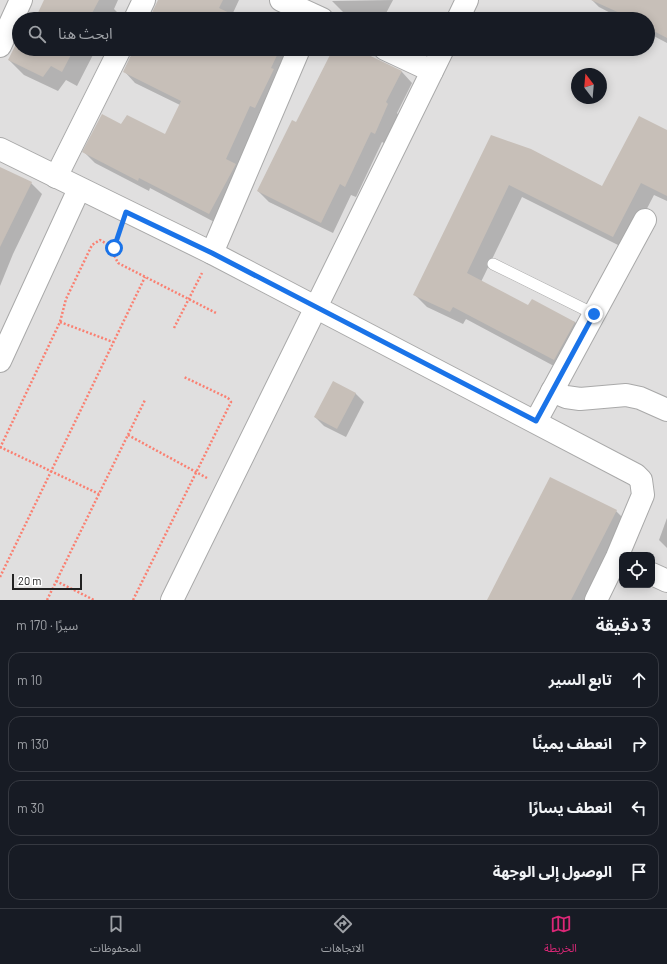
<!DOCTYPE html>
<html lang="ar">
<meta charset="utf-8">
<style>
body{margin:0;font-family:Barlow,"Noto Sans Arabic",sans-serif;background:#242831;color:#f1f3f6;direction:rtl}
.controls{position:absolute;right:12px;bottom:12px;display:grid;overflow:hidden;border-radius:8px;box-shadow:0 2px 10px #0003}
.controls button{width:36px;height:36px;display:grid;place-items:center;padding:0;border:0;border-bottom:1px solid #363941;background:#171b24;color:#f1f3f6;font:20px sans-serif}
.compass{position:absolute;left:571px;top:68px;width:36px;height:36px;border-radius:50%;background:#171b24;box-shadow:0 2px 10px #0003;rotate:344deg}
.scale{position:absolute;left:12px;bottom:10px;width:70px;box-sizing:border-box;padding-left:4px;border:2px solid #222;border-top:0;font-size:11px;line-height:14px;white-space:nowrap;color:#222;-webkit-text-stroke:3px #fff;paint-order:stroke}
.stop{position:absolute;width:12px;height:12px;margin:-9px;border:3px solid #1a73e8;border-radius:50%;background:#fff}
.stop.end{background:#1a73e8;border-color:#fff;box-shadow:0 1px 4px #0008}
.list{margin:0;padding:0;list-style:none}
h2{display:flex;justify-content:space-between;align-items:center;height:52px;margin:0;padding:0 16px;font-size:17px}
h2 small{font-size:13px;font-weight:400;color:#9ea1a6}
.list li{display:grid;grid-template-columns:26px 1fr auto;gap:12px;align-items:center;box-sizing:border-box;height:56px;margin:0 8px 8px;padding:0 8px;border:1px solid #363941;border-radius:12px}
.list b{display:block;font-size:15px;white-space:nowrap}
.list em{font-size:13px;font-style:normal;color:#9ea1a6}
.icon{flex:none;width:22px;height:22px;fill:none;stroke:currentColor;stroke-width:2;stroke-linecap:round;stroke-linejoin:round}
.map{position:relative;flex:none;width:667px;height:600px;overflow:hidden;direction:ltr}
.search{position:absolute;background:#171b24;box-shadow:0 2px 10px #0003;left:12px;right:12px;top:12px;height:44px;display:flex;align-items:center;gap:10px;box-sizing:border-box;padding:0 14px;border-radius:22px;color:#9ea1a6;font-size:15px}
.sheet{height:308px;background:#171b24}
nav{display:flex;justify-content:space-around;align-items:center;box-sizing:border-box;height:56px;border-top:1px solid #363941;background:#171b24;font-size:11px;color:#9ea1a6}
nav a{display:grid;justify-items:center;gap:2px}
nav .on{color:#db2777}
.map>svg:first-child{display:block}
.residential{fill:#e0dfdf;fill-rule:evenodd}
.shadow{fill:#0003}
.building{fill:#c7bfb8}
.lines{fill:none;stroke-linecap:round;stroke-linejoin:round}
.service-casing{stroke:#a9a9a9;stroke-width:12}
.minor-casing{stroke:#a9a9a9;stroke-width:24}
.path{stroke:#fa8072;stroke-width:2.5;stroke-dasharray:2 2;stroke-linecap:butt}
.service{stroke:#fff;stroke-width:11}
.minor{stroke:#fff;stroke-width:22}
.route{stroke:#1a73e8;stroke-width:5}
</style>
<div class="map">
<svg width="667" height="600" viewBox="0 0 667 600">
<rect width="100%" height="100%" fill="#f2efe9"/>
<path class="residential" d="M0,0h667v600h-667zM19,19h629v30h-629zM577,74h24v24h-24zM622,555h30v30h-30z"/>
<g class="shadow">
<path d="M46,0h72l-4,9 3,3 -4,7h-77z"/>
<path d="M159,0h80l-7,15 8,4h-90z"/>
<path d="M393,0l-10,19h-28l-11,-6 -12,-12z"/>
<path d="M592,0h75v43l-19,-10v-14h-26l-23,-12z"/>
<path d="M19,41v8h77l-19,37 -11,-6 -8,11 -34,-16 -15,-15z"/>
<path d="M135,49h157l-72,176 -70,-37 -1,3 -54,-28 -11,-11 37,-27 45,11 14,-31 -45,-22 -11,-12z"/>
<path d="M334,49h19l49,23 10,11 -15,30 2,3 -13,28 -4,-2 -26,55 -5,-2 -18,38 -64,-31 -11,-11 38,-67z"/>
<path d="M667,131v70l-13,-6 -28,54 -104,-52 -41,85 47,25 47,15 12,13 -20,38 -101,-54 -3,5 -36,-17 -12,-12 77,-159 111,51z"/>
<path d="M0,168l31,15 11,11 -29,60 -13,32z"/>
<path d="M355,393l9,9 -18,35 -22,-11 -9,-9z"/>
<path d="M616,511l16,16 -37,73h-107z"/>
<path d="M667,518v30l-8,-8z"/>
</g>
<g class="building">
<path d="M44,0h55l-10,19h-54z"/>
<path d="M158,0h65l-4,8 23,11h-93z"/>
<path d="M591,0h76v38l-19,-10v-9h-15z"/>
<path d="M18,40l1,9h55l-12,23 -11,-6 -8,11 -35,-17z"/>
<path d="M134,49h146l-9,19 3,1 -19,39 -5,-2 -24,53 10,5 -27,50 -70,-36 -1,3 -56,-29 20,-38 19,10 6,-9 38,19 16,-33 -58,-29z"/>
<path d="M333,49h23l46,22 -16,31 2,2 -13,30 -4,-2 -26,55 -5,-3 -19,39 -64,-32 35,-71 4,2z"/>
<path d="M639,116l28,14v66l-26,-13 -28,54 -104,-52 -42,88 61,32 4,-6 43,23 -21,38 -101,-53 -3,5 -37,-17 78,-160 40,14 71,37z"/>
<path d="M0,167l32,15 -32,65z"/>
<path d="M333,381l23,12 -19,36 -23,-12z"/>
<path d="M550,477l67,33 -46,90h-84z"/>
</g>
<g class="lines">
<defs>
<path id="service" d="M493,264l101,50"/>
<g id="minor">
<path d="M281,0l41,19"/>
<path d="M135,19l9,-19"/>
<path d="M458,19l9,-19"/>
<path d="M0,46l21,-46"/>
<path d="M385,49l47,22"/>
<path d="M0,149l212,104 424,222 5,5 2,15 -26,62 -21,43"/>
<path d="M56,177l64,-128"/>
<path d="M212,253l87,-204"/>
<path d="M0,361l79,-172"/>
<path d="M552,391l14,6 14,2 46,-4 14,3 27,12"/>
<path d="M536,421l109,-201"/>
<path d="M652,574l15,7"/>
<path d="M172,600l271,-551"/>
</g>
</defs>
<use href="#service" class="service-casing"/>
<use href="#minor" class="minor-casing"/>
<g class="path">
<path d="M119,233l-6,20 5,10 98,50"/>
<path d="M60,322l53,20"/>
<path d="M174,328l28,-55"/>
<path d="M128,435l79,43"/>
<path d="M0,447l99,47"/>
<path d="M0,448l60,-126 6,-23 26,-54 8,-5 14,8"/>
<path d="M0,577l145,-300"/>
<path d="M56,581l38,19"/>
<path d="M47,600l98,-200"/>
<path d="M133,600l98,-198 -3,-4 -44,-21"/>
</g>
<use href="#service" class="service"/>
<use href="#minor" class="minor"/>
</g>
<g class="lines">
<path class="route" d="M114,248l12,-36 86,41 324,168 58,-107"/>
</g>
</svg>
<div class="controls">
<button><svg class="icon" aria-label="locate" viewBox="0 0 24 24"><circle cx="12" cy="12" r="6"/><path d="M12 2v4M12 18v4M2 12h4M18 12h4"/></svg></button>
</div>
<svg class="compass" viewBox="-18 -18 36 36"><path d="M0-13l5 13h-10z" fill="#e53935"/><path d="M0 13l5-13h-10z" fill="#9ea1a6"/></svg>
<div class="scale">20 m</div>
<div class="stop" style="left:114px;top:248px"></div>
<div class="stop end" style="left:594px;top:314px"></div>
<div class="search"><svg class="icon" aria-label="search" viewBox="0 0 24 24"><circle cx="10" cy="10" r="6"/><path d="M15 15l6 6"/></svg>ابحث هنا</div>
</div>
<section class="sheet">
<h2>3 دقيقة<small>سيرًا · 170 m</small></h2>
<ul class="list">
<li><svg class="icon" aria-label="ahead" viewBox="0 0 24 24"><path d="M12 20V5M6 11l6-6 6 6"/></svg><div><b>تابع السير</b></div><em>10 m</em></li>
<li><svg class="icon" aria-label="right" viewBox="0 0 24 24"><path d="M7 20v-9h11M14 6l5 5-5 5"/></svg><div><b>انعطف يمينًا</b></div><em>130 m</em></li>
<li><svg class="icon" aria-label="left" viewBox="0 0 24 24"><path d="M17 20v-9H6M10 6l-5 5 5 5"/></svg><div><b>انعطف يسارًا</b></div><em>30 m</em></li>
<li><svg class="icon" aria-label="arrive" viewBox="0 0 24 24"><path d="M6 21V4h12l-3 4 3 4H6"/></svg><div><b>الوصول إلى الوجهة</b></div></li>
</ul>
</section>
<nav>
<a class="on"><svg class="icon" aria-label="map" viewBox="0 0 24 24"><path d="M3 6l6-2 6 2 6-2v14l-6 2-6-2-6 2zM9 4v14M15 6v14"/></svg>الخريطة</a>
<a><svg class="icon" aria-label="directions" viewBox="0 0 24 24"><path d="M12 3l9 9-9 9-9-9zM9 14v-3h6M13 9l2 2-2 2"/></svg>الاتجاهات</a>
<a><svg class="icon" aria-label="saved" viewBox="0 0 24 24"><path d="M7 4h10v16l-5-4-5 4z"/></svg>المحفوظات</a>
</nav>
